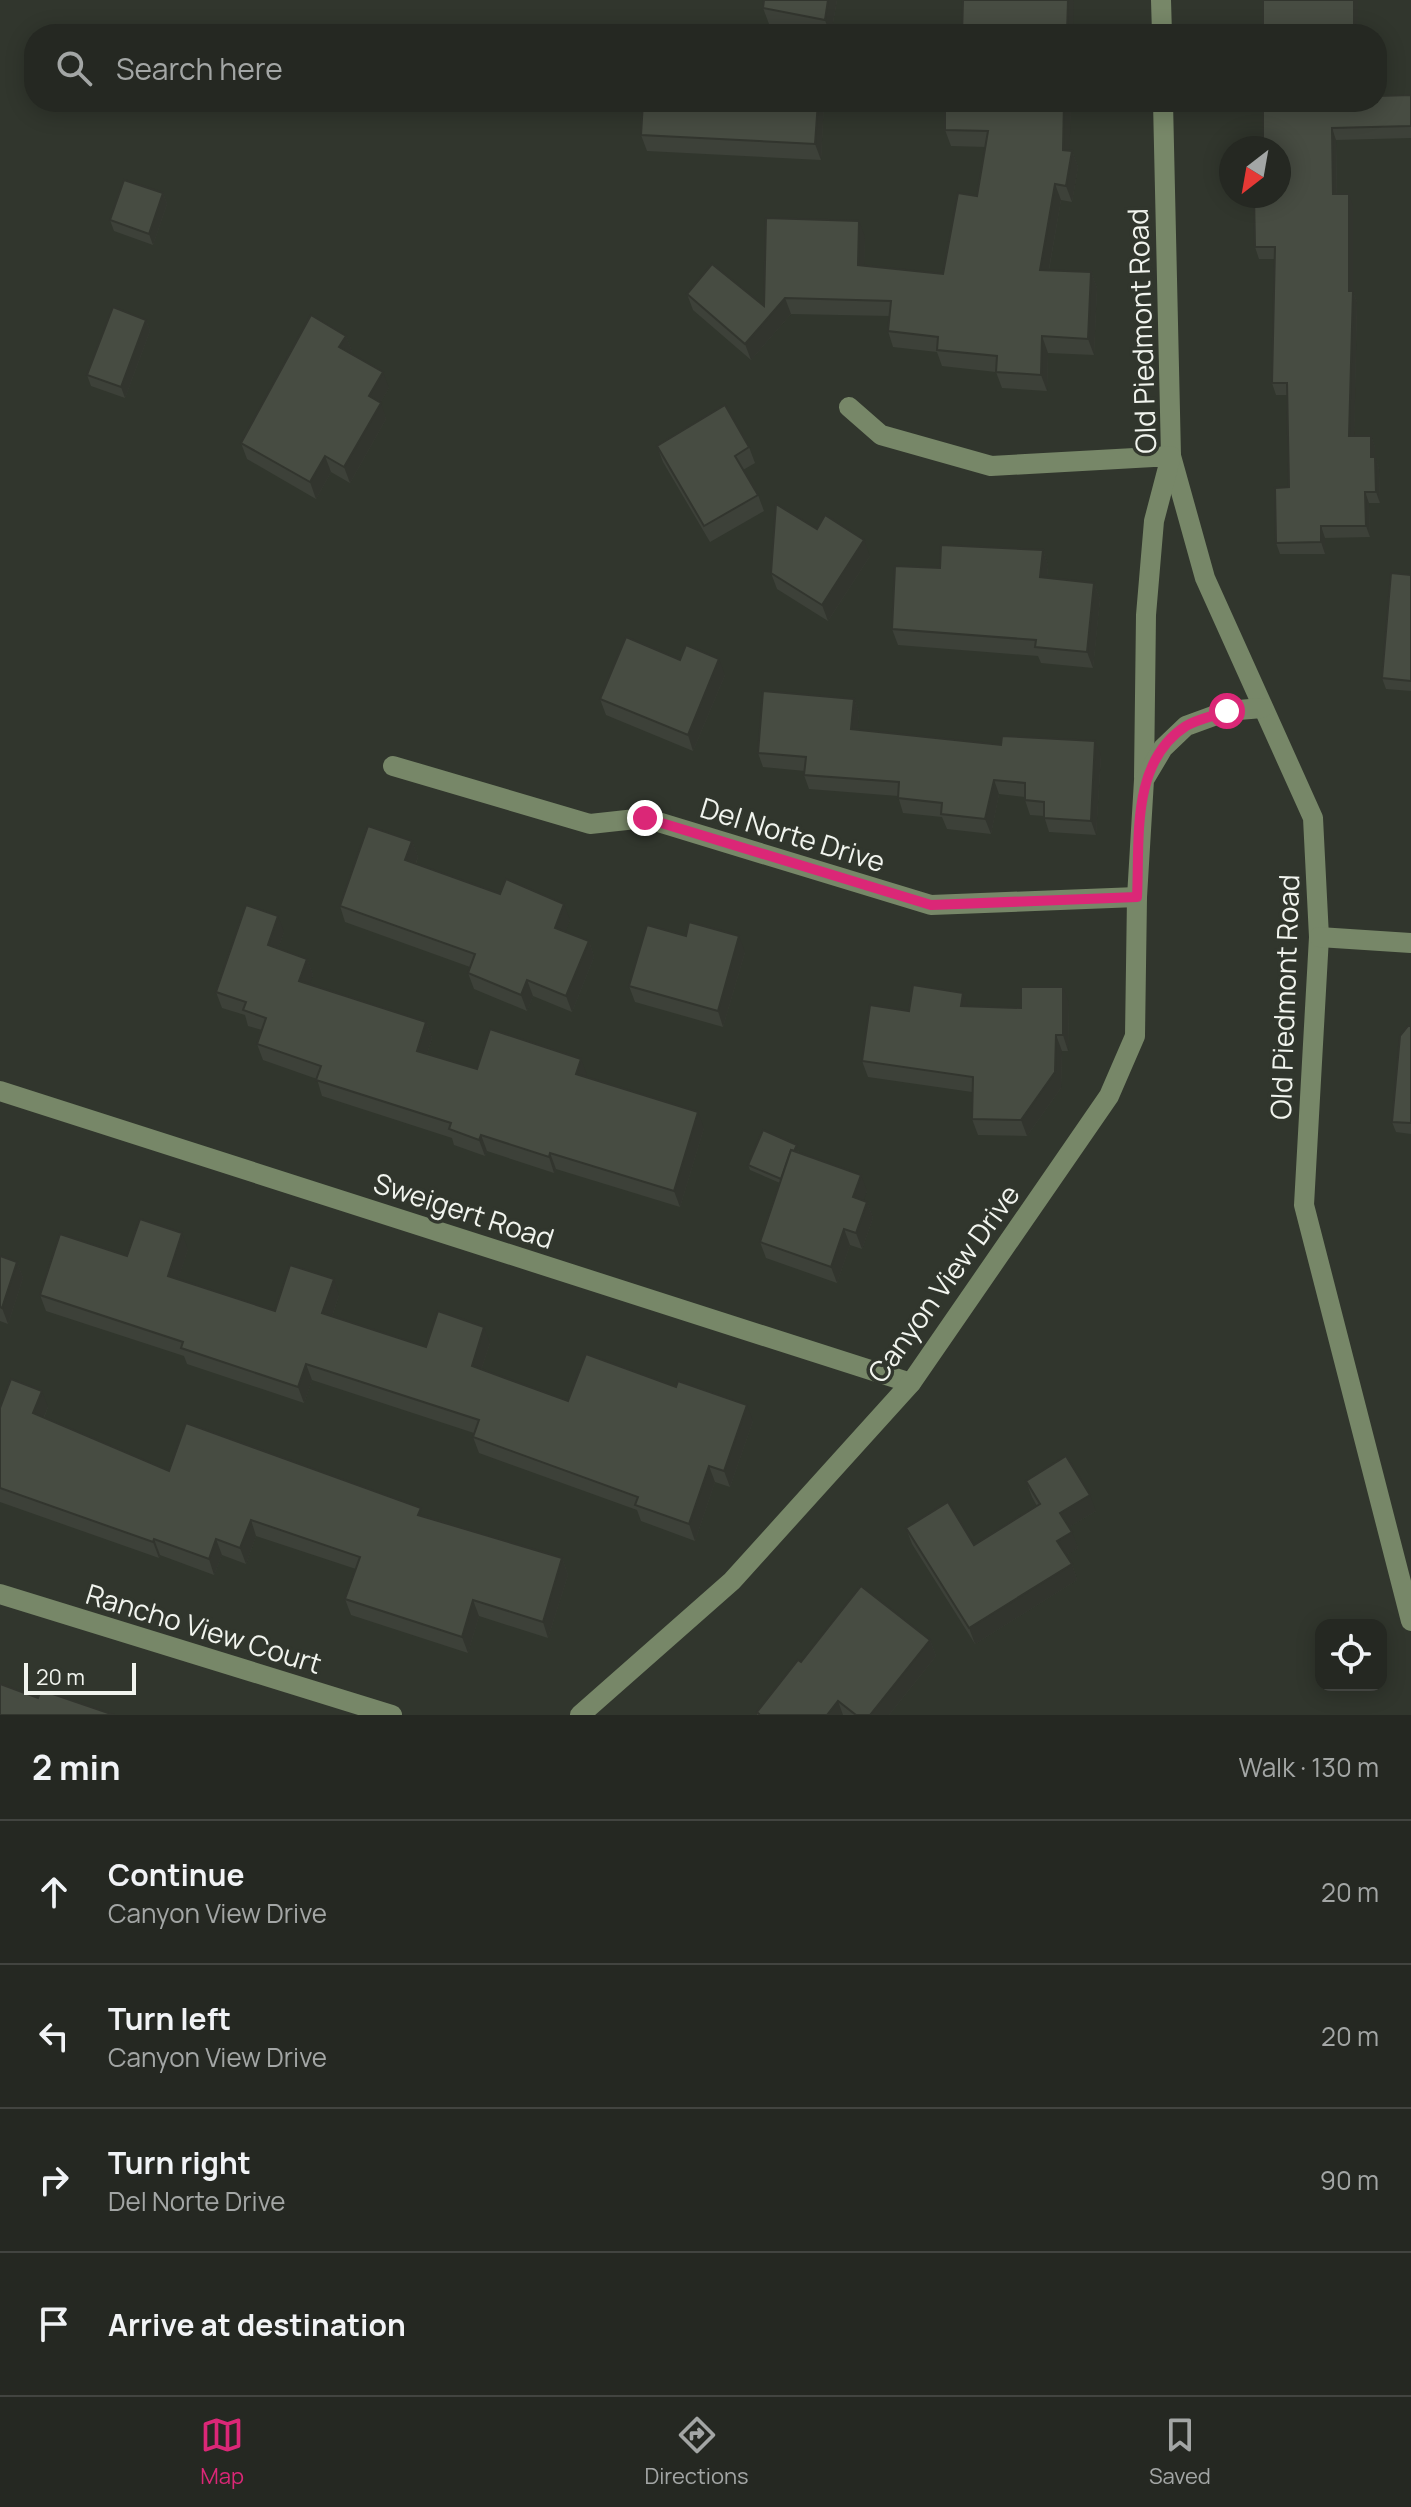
<!DOCTYPE html>
<meta charset="utf-8">
<style>
body{margin:0;font-family:Manrope,sans-serif;background:#31342f;color:#f1f3f6}
.controls{position:absolute;right:24px;bottom:24px;display:grid;overflow:hidden;border-radius:16px;box-shadow:0 4px 20px #0003}
.controls button{width:72px;height:72px;display:grid;place-items:center;padding:0;border:0;border-bottom:2px solid #424440;background:#252822;color:#f1f3f6;font:40px sans-serif}
.compass{position:absolute;left:1219px;top:136px;width:72px;height:72px;border-radius:50%;background:#252822;box-shadow:0 4px 20px #0003;rotate:211deg}
.scale{position:absolute;left:24px;bottom:20px;width:112px;box-sizing:border-box;padding-left:8px;border:4px solid #f1f4ee;border-top:0;font-size:22px;line-height:28px;white-space:nowrap;color:#f1f4ee;-webkit-text-stroke:6px #31362d;paint-order:stroke}
.stop{position:absolute;width:24px;height:24px;margin:-18px;border:6px solid #db2777;border-radius:50%;background:#fff}
.stop.end{background:#db2777;border-color:#fff;box-shadow:0 2px 8px #0008}
.list{margin:0;padding:0;list-style:none}
h2{display:flex;justify-content:space-between;align-items:center;height:104px;margin:0;padding:0 32px;font-size:34px}
h2 small{font-size:26px;font-weight:400;color:#a3a6a5}
.list li{display:grid;grid-template-columns:52px 1fr auto;gap:24px;align-items:center;box-sizing:border-box;height:144px;padding:0 32px;border-top:2px solid #424440}
.list b{display:block;font-size:30px;white-space:nowrap}
.list p{margin:0;font-size:26px;white-space:nowrap;color:#a3a6a5}
.list em{font-size:26px;font-style:normal;color:#a3a6a5}
.icon{flex:none;width:44px;height:44px;fill:none;stroke:currentColor;stroke-width:2;stroke-linecap:round;stroke-linejoin:round}
.map{position:relative;flex:none;width:1411px;height:1715px;overflow:hidden}
.search{position:absolute;background:#252822;box-shadow:0 4px 20px #0003;left:24px;right:24px;top:24px;height:88px;display:flex;align-items:center;gap:20px;box-sizing:border-box;padding:0 28px;border-radius:32px;color:#a3a6a5;font-size:30px}
.sheet{height:680px;background:#252822}
nav{display:flex;justify-content:space-around;align-items:center;box-sizing:border-box;height:112px;border-top:2px solid #424440;background:#252822;font-size:22px;color:#a3a6a5}
nav a{display:grid;justify-items:center;gap:4px}
nav .on{color:#db2777}
.map>svg:first-child{display:block}
.lines{fill:none;stroke-linecap:round;stroke-linejoin:round}
.minor{stroke:#778768;stroke-width:20}
.wall{fill:#3d4139}
.shaded-wall{fill:#32352e}
.building{fill:#474c42;stroke:#32352e;stroke-width:2}
.route{stroke:#db2777;stroke-width:10}
.labels{text-anchor:middle;dominant-baseline:central;stroke-width:7;stroke-linejoin:round;paint-order:stroke}
.street-label{font-size:28px;fill:#f1f4ee;stroke:#31362d}
</style>
<div class="map">
<svg width="1411" height="1715" viewBox="0 0 1411 1715">
<rect width="100%" height="100%" fill="#31362d"/>
<g class="lines">
<g class="minor">
<path d="M1161,0l1,34"/>
<path d="M1163,102l8,354 34,122 108,240 6,119 -15,268 107,416"/>
<path d="M849,407l32,28 110,31 180,-10 -17,65 -8,94 -2,162"/>
<path d="M393,766l197,58 55,-6 286,87 206,-8"/>
<path d="M1319,937l92,6"/>
<path d="M0,1091l911,292"/>
<path d="M0,1594l392,121"/>
<path d="M580,1715l152,-134 179,-198 198,-287 26,-60 2,-139 7,-117 19,-32 23,-22 41,-15 35,-3"/>
</g>
</g>
<g class="wall">
<path d="M837,0l-6,34h-11l-51,-10 -6,-16z"/>
<path d="M1411,95v43l-75,2 1,54 16,12v86l4,10 -3,134h17l4,11v10l4,12 1,34h-11l1,34 -45,1v16h-45l-4,-11 13,-56 -1,-92h-12l-4,-12 3,-124h-16l-4,-12 -1,-48 -2,-3h27l-16,-53z"/>
<path d="M643,102h181l-3,58 -174,-9 -6,-16z"/>
<path d="M1071,102l-2,49h3l6,16 -6,35 -11,-2 -12,70 42,2 6,16 -3,67 -46,-2 -1,38 -45,-3 -6,-16 -54,-6 -5,-14 -44,-5 -5,-16 1,-15 -98,-2 -40,46 -58,-50 -6,-16 77,12 101,-69 -1,28 79,9 34,-78 9,-49 -35,-1 -6,-16z"/>
<path d="M163,193l4,11 -14,41 -39,-14 -4,-11z"/>
<path d="M146,320l4,11 -25,67 -34,-12 -4,-11z"/>
<path d="M346,336l6,16 -1,1 38,35 -9,15 6,16 -36,64 -19,-11 -15,27 -69,-40 -6,-16z"/>
<path d="M657,446l92,1 6,16 -12,7 15,25 6,16 -54,31 -47,-80z"/>
<path d="M817,529l53,27 -42,65 -51,-32 -6,-16z"/>
<path d="M1043,550l5,16 -1,12 47,5 6,16 -7,69 -52,-5 -3,-7 -140,-11 -6,-16 48,-61z"/>
<path d="M1411,575v116l-25,-2 -4,-11z"/>
<path d="M680,660l45,15 -32,76 -87,-36 -6,-16z"/>
<path d="M854,699l5,14 -2,17 244,25 -5,80 -47,-3 -5,-16 -14,-1 -5,-15v-3l-26,-3 -8,40 -44,-5 -5,-12 -39,-4 -5,-17 -89,-7 -5,-14 1,-4 -42,-4 -5,-14z"/>
<path d="M412,841l6,16 -2,7 154,56 -5,12 24,9 5,16 -22,55 -39,-16 -6,15 -53,-22 -6,-16 2,-6 -125,-45 -5,-16z"/>
<path d="M284,932l-6,17 29,10 6,16 -4,9 117,38 6,16 -5,16 50,15 104,-10 5,18 118,51 -24,79 -124,-38 -2,4 -67,-22 -2,5 -31,-11 -2,-7 -130,-42 -5,-17 -54,-19 -6,-16 5,-14 -14,-4 -3,-11 -23,-7 -6,-16z"/>
<path d="M745,952l-22,75 -88,-25 -6,-16z"/>
<path d="M1069,1003l-1,48h-6l-1,37 -34,48 -49,-1 -6,-16v-27l-104,-15 -6,-16 106,-55 53,2z"/>
<path d="M1411,1026v108l-15,-2 -4,-10z"/>
<path d="M799,1151l-1,2 69,38 -4,9 4,2 6,16 -11,31 -12,-4 -13,38 -71,-25 -6,-16 20,-59 -30,-13 -2,-5z"/>
<path d="M188,1249l-10,30 97,32 64,-16 -7,22 94,30 64,-4 -9,27 87,31 185,20 -23,66 -15,-5 -20,59 -54,-20 -4,-11 -158,-57 -6,-16 1,-4 -162,-53 -8,23 -117,-39 -3,-8 -138,-45 -6,-16 87,-39z"/>
<path d="M0,1256l17,6 6,16 -15,46 -8,-3z"/>
<path d="M48,1407l-4,11 125,53 255,45 138,42 6,17 -20,63 -69,-22 -11,37 -117,-38 -6,-16 11,-30 -100,-33 -10,28 -24,-9 -8,20 -54,-20 -1,3 -159,-56v-94z"/>
<path d="M1026,1481l70,30 -27,16 9,21 -12,7 6,9 5,16 -102,64 -63,-100 -6,-16 68,17 63,-39 -5,-9z"/>
<path d="M930,1640l6,16 -47,59h-132v-3l44,-50z"/>
</g>
<g class="shaded-wall">
<path d="M828,0h9l-6,34h-1l-5,-14z"/>
<path d="M1068,0h5l1,2 -1,32h-6z"/>
<path d="M1354,0h4v34l-4,-8z"/>
<path d="M818,102h6l-3,58 -6,-16z"/>
<path d="M1064,102h7l-2,64 -6,-16z"/>
<path d="M1332,128l4,12 1,66 -4,-12z"/>
<path d="M1072,151l6,16 -6,35 -6,-16z"/>
<path d="M1055,184l6,16 -15,86 -6,-16z"/>
<path d="M163,193l4,11 -14,41 -4,-11z"/>
<path d="M1349,194l4,12v86l4,10 -3,146 -5,-12z"/>
<path d="M859,221l6,16 -1,44 -6,-16z"/>
<path d="M1091,272l6,16 -3,67 -6,-16z"/>
<path d="M785,298l6,16 -40,46 -6,-16z"/>
<path d="M146,320l4,11 -25,67 -4,-11z"/>
<path d="M346,336l6,16 -7,11 -6,-16z"/>
<path d="M1042,336l6,17 -1,38 -6,-16z"/>
<path d="M383,372l6,16 -14,24 -6,-16z"/>
<path d="M381,403l5,16 -36,64 -6,-16z"/>
<path d="M1371,436l4,11v10l4,12 1,34 -4,-11 -5,-35z"/>
<path d="M325,456l6,16 -15,27 -6,-17z"/>
<path d="M1365,492l4,11 1,34 -4,-11z"/>
<path d="M1321,526l4,12v16l-4,-12z"/>
<path d="M864,540l6,16 -42,65 -6,-16z"/>
<path d="M1043,550l5,16 -2,27 -6,-16z"/>
<path d="M1094,583l6,16 -7,69 -6,-16z"/>
<path d="M719,659l6,16 -32,76 -5,-16z"/>
<path d="M854,699l5,14 -3,31 -5,-15z"/>
<path d="M1095,741l6,14 -5,80 -5,-14z"/>
<path d="M994,780l5,14 -8,40 -6,-15z"/>
<path d="M412,841l6,16 -7,19 -6,-16z"/>
<path d="M564,904l6,16 -9,24 -6,-16z"/>
<path d="M278,916l6,16 -10,29 -6,-16z"/>
<path d="M739,936l6,16 -22,75 -5,-16z"/>
<path d="M589,941l5,16 -22,55 -6,-16z"/>
<path d="M307,959l6,16 -8,22 -6,-16z"/>
<path d="M527,980l6,16 -6,15 -6,-16z"/>
<path d="M1063,987l6,16 -1,48 -5,-16z"/>
<path d="M963,993l6,16 -8,-3z"/>
<path d="M426,1022l6,16 -9,29 -6,-16z"/>
<path d="M1056,1035l6,16 -1,37 -34,48 -6,-16z"/>
<path d="M581,1059l6,16 -5,15 -6,-16z"/>
<path d="M698,1112l6,16 -24,79 -6,-16z"/>
<path d="M481,1135l6,16 -2,5 -6,-16z"/>
<path d="M550,1153l6,16 -2,4 -5,-16z"/>
<path d="M861,1175l6,16 -8,22 -6,-16z"/>
<path d="M867,1202l6,16 -11,31 -6,-16z"/>
<path d="M844,1229l6,16 -13,38 -6,-16z"/>
<path d="M182,1233l6,16 -14,43 -6,-16z"/>
<path d="M17,1262l6,16 -15,46 -6,-16z"/>
<path d="M334,1279l5,16 -11,34 -6,-16z"/>
<path d="M484,1327l6,16 -13,39 -5,-16z"/>
<path d="M306,1364l6,16 -8,23 -6,-16z"/>
<path d="M42,1391l6,16 -9,22 -6,-16z"/>
<path d="M747,1405l6,16 -23,66 -6,-16z"/>
<path d="M709,1466l6,16 -20,59 -6,-17z"/>
<path d="M1090,1495l6,16 -30,18 -6,-16z"/>
<path d="M251,1520l5,16 -10,28 -6,-16z"/>
<path d="M1072,1532l6,16 -15,9 -6,-16z"/>
<path d="M154,1539l6,16 -1,3 -6,-16z"/>
<path d="M216,1539l6,16 -8,20 -5,-16z"/>
<path d="M562,1558l6,17 -20,63 -5,-16z"/>
<path d="M1072,1564l5,16 -102,64 -6,-16z"/>
<path d="M473,1600l6,16 -11,37 -6,-16z"/>
<path d="M930,1640l6,16 -47,59h-19z"/>
<path d="M838,1701l5,14h-16z"/>
</g>
<g class="building">
<path d="M764,0h64l-3,20 -62,-12z"/>
<path d="M963,0h105l-1,34h-105z"/>
<path d="M1263,0h91v26h12l1,8h-104z"/>
<path d="M1411,95v31l-79,2 1,66h16v97h4l-4,145h22v21h4l1,35h-11l1,34h-45v16l-45,1 -1,-55 14,-1 -2,-104h-15l3,-136h-20l-1,-51h25v-48h-30v-5h14v-41h114v-6z"/>
<path d="M643,102h175l-3,42 -174,-9z"/>
<path d="M945,102h119l-1,48 9,1 -6,35 -11,-2 -15,86 51,2 -3,67 -46,-3 -1,39 -45,-3 1,-16 -60,-6 1,-13 -50,-6 3,-30 -106,-3 -40,46 -58,-50 25,-30 52,42 2,-88 93,3 -1,44 85,9 15,-81 19,3 11,-65 -43,-1z"/>
<path d="M124,180l39,13 -14,41 -39,-14z"/>
<path d="M113,307l33,13 -25,67 -34,-12z"/>
<path d="M311,315l35,21 -7,11 44,25 -14,24 12,7 -37,64 -19,-11 -15,26 -69,-39z"/>
<path d="M725,405l24,42 -14,9 23,39 -54,31 -47,-80z"/>
<path d="M776,504l41,25 8,-14 39,25 -42,65 -51,-32z"/>
<path d="M941,545l102,5 -3,27 54,6 -7,69 -52,-5 1,-7 -144,-11 3,-63 45,2z"/>
<path d="M1391,573l20,2v106l-29,-3z"/>
<path d="M626,637l54,23 6,-15 33,14 -31,76 -88,-36z"/>
<path d="M763,691l91,8 -3,30 150,16 1,-9 93,5 -4,80 -47,-3v-16l-19,-2v-17l-31,-3 -9,39 -44,-5 1,-11 -44,-5 1,-16 -95,-7 2,-18 -48,-4z"/>
<path d="M368,826l44,15 -7,19 95,34 6,-15 58,25 -9,24 34,13 -23,55 -39,-16 -6,15 -53,-22 7,-19 -135,-48z"/>
<path d="M246,905l32,11 -10,29 39,14 -8,22 127,41 -9,29 60,18 13,-40 91,30 -5,15 122,38 -24,79 -124,-38 -1,4 -68,-22 -2,5 -30,-11 2,-6 -135,-43 5,-14 -64,-22 9,-26 -23,-8 3,-8 -30,-10z"/>
<path d="M689,922l50,14 -21,75 -89,-25 18,-61 39,11z"/>
<path d="M913,985l50,8 -2,13 60,2v-21h42v48h-7l-1,37 -34,48 -49,-1 1,-42 -111,-16 8,-56 39,6z"/>
<path d="M1408,1026h3v97l-19,-1 8,-86z"/>
<path d="M763,1130l34,15 -3,6 -3,-1 -10,29 -33,-14z"/>
<path d="M791,1150l70,25 -8,22 14,5 -11,31 -12,-4 -13,38 -71,-25z"/>
<path d="M140,1219l42,14 -14,43 107,35 15,-46 44,14 -12,34 104,34 12,-36 46,16 -12,39 96,35 18,-47 90,33 2,-6 69,24 -23,66 -15,-5 -20,58 -54,-19 3,-8 -165,-60 6,-17 -173,-56 -8,23 -117,-39 2,-6 -143,-47 20,-61 67,22z"/>
<path d="M0,1256l17,6 -15,46 -2,-1z"/>
<path d="M11,1379l31,12 -9,22 136,58 17,-48 235,85 -3,7 144,43 -19,64 -70,-22 -11,37 -117,-38 15,-42 -109,-37 -11,28 -24,-9 -7,20 -55,-20 -1,3 -153,-54v-80z"/>
<path d="M1066,1456l24,39 -30,18 12,19 -15,9 15,23 -103,64 -63,-100 42,-26 26,43 66,-41 -14,-23z"/>
<path d="M861,1586l69,54 -60,75h-14l-18,-14 -11,14h-67l-3,-3 41,-52 3,2z"/>
<path d="M0,1684l38,14 3,-8 73,25h-114z"/>
</g>
<g class="lines">
<path class="route" d="M645,818l286,87 206,-8c3,-57 -7,-135 49,-171 12,-7 28,-10 41,-15"/>
</g>
<g class="labels">
<g class="street-label">
<text transform="translate(1141 331) rotate(-92)">Old Piedmont Road</text>
<text transform="translate(793 834) rotate(17)">Del Norte Drive</text>
<text transform="translate(1284 997) rotate(-88)">Old Piedmont Road</text>
<text transform="translate(464 1210) rotate(18)">Sweigert Road</text>
<text transform="translate(943 1283) rotate(-54)">Canyon View Drive</text>
<text transform="translate(204 1628) rotate(17)">Rancho View Court</text>
</g>
</g>
</svg>
<div class="controls">
<button><svg class="icon" aria-label="locate" viewBox="0 0 24 24"><circle cx="12" cy="12" r="6"/><path d="M12 2v4M12 18v4M2 12h4M18 12h4"/></svg></button>
</div>
<svg class="compass" viewBox="-18 -18 36 36"><path d="M0-13l5 13h-10z" fill="#e53935"/><path d="M0 13l5-13h-10z" fill="#a3a6a5"/></svg>
<div class="scale">20 m</div>
<div class="stop" style="left:1227px;top:711px"></div>
<div class="stop end" style="left:645px;top:818px"></div>
<div class="search"><svg class="icon" aria-label="search" viewBox="0 0 24 24"><circle cx="10" cy="10" r="6"/><path d="M15 15l6 6"/></svg>Search here</div>
</div>
<section class="sheet">
<h2>2 min<small>Walk · 130 m</small></h2>
<ul class="list">
<li><svg class="icon" aria-label="ahead" viewBox="0 0 24 24"><path d="M12 20V5M6 11l6-6 6 6"/></svg><div><b>Continue</b><p>Canyon View Drive</p></div><em>20 m</em></li>
<li><svg class="icon" aria-label="left" viewBox="0 0 24 24"><path d="M17 20v-9H6M10 6l-5 5 5 5"/></svg><div><b>Turn left</b><p>Canyon View Drive</p></div><em>20 m</em></li>
<li><svg class="icon" aria-label="right" viewBox="0 0 24 24"><path d="M7 20v-9h11M14 6l5 5-5 5"/></svg><div><b>Turn right</b><p>Del Norte Drive</p></div><em>90 m</em></li>
<li><svg class="icon" aria-label="arrive" viewBox="0 0 24 24"><path d="M6 21V4h12l-3 4 3 4H6"/></svg><div><b>Arrive at destination</b></div></li>
</ul>
</section>
<nav>
<a class="on"><svg class="icon" aria-label="map" viewBox="0 0 24 24"><path d="M3 6l6-2 6 2 6-2v14l-6 2-6-2-6 2zM9 4v14M15 6v14"/></svg>Map</a>
<a><svg class="icon" aria-label="directions" viewBox="0 0 24 24"><path d="M12 3l9 9-9 9-9-9zM9 14v-3h6M13 9l2 2-2 2"/></svg>Directions</a>
<a><svg class="icon" aria-label="saved" viewBox="0 0 24 24"><path d="M7 4h10v16l-5-4-5 4z"/></svg>Saved</a>
</nav>
